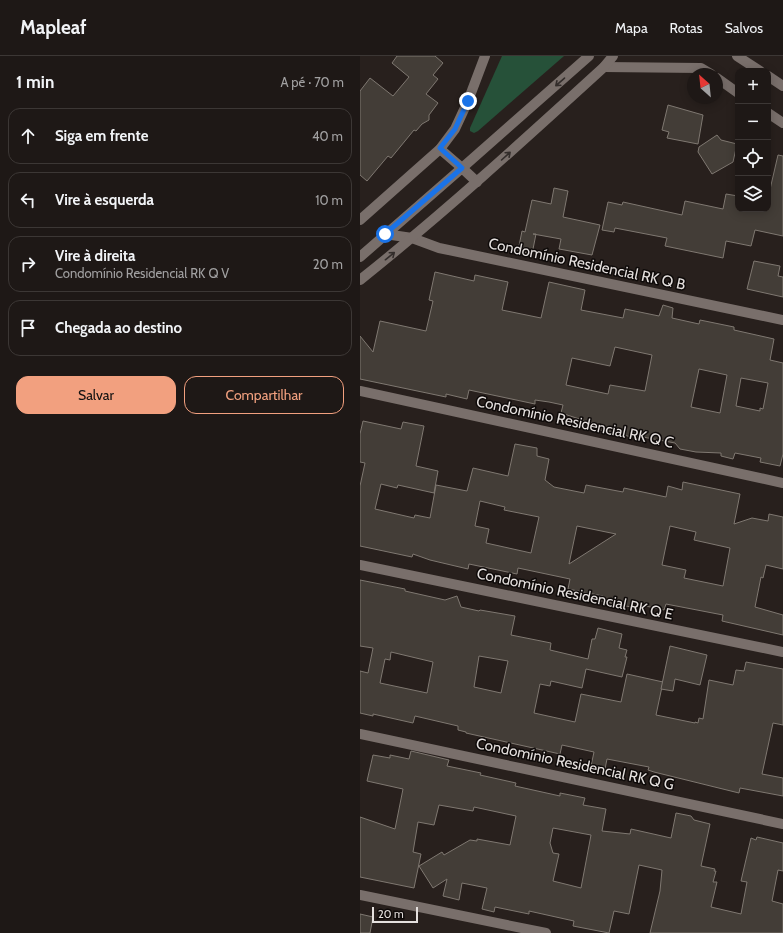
<!DOCTYPE html>
<html lang="pt">
<meta charset="utf-8">
<style>
body{margin:0;font-family:Cabin,sans-serif;background:#2b2523;color:#f1f3f6}
.controls{position:absolute;right:12px;top:12px;display:grid;overflow:hidden;border-radius:8px;box-shadow:0 2px 10px #0003}
.controls button{width:36px;height:36px;display:grid;place-items:center;padding:0;border:0;border-bottom:1px solid #3c3735;background:#1e1816;color:#f1f3f6;font:20px sans-serif}
.compass{position:absolute;left:327px;top:12px;width:36px;height:36px;border-radius:50%;background:#1e1816;box-shadow:0 2px 10px #0003;rotate:333deg}
.scale{position:absolute;left:12px;bottom:10px;width:46px;box-sizing:border-box;padding-left:4px;border:2px solid #e5e0de;border-top:0;font-size:11px;line-height:14px;white-space:nowrap;color:#e5e0de;-webkit-text-stroke:3px #0e0a09;paint-order:stroke}
.stop{position:absolute;width:12px;height:12px;margin:-9px;border:3px solid #1a73e8;border-radius:50%;background:#fff}
.stop.end{background:#1a73e8;border-color:#fff;box-shadow:0 1px 4px #0008}
.list{margin:0;padding:0;list-style:none}
h2{display:flex;justify-content:space-between;align-items:center;height:52px;margin:0;padding:0 16px;font-size:17px}
h2 small{font-size:13px;font-weight:400;color:#a1a0a1}
.list li{display:grid;grid-template-columns:26px 1fr auto;gap:12px;align-items:center;box-sizing:border-box;height:56px;margin:0 8px 8px;padding:0 8px;border:1px solid #3c3735;border-radius:12px}
.list b{display:block;font-size:15px;white-space:nowrap}
.list p{margin:0;font-size:13px;white-space:nowrap;color:#a1a0a1}
.list em{font-size:13px;font-style:normal;color:#a1a0a1}
.actions{display:flex;gap:8px;padding:12px 16px}
.actions a{flex:1;padding:9px 0;border:1px solid #f2a07f;border-radius:12px;text-align:center;font-size:14px;color:#f2a07f}
.actions .main{background:#f2a07f;color:#111}
.icon{flex:none;width:22px;height:22px;fill:none;stroke:currentColor;stroke-width:2;stroke-linecap:round;stroke-linejoin:round}
.map{position:relative;flex:none;width:423px;height:877px;overflow:hidden}
header{display:flex;align-items:center;gap:24px;box-sizing:border-box;height:56px;padding:0 20px;background:#1e1816;border-bottom:1px solid #3c3735}
header strong{font-size:19px}
nav{display:flex;gap:22px;margin-inline-start:auto;font-size:14px}
main{display:flex}
aside{flex:1;background:#1e1816}
.map>svg:first-child{display:block}
.green{fill:#265139}
.building{fill:#433d37;stroke:#7f7871;fill-rule:evenodd}
.lines{fill:none;stroke-linecap:round;stroke-linejoin:round}
.minor{stroke:#796f6b;stroke-width:10}
.oneway{stroke:#332d2b}
.route{stroke:#1a73e8;stroke-width:5}
.labels{text-anchor:middle;dominant-baseline:central;stroke-width:3;stroke-linejoin:round;paint-order:stroke}
.street-label{font-size:15px;fill:#e5e0de;stroke:#0e0a09}
</style>
<header>
<strong>Mapleaf</strong>
<nav><a>Mapa</a><a>Rotas</a><a>Salvos</a></nav>
</header>
<main>
<aside>
<h2>1 min<small>A pé · 70 m</small></h2>
<ul class="list">
<li><svg class="icon" aria-label="ahead" viewBox="0 0 24 24"><path d="M12 20V5M6 11l6-6 6 6"/></svg><div><b>Siga em frente</b></div><em>40 m</em></li>
<li><svg class="icon" aria-label="left" viewBox="0 0 24 24"><path d="M17 20v-9H6M10 6l-5 5 5 5"/></svg><div><b>Vire à esquerda</b></div><em>10 m</em></li>
<li><svg class="icon" aria-label="right" viewBox="0 0 24 24"><path d="M7 20v-9h11M14 6l5 5-5 5"/></svg><div><b>Vire à direita</b><p>Condomínio Residencial RK Q V</p></div><em>20 m</em></li>
<li><svg class="icon" aria-label="arrive" viewBox="0 0 24 24"><path d="M6 21V4h12l-3 4 3 4H6"/></svg><div><b>Chegada ao destino</b></div></li>
</ul>
<div class="actions"><a class="main">Salvar</a><a>Compartilhar</a></div>
</aside>
<div class="map">
<svg width="423" height="877" viewBox="0 0 423 877">
<rect width="100%" height="100%" fill="#28201d"/>
<path class="green" d="M142,0h62l-86,75 -4,2 -4,-2v-3z"/>
<g class="building">
<path d="M37,0h38l8,7 -10,12 5,4 -12,15 12,9 -9,12v5l-7,4 -6,7 -2,-1 -23,28 -3,-2 -21,25 -7,-6v-84l10,-13 23,18 16,-19 -17,-14z"/>
<path d="M308,49l35,10 -5,29 -31,-6 2,-6 -7,-2z"/>
<path d="M357,79l4,5 16,4 -4,18 -21,12 -14,-22 1,-5z"/>
<path d="M418,99l5,1v80l-28,-6 -4,16 -25,-5 -3,17 -58,-12 2,-8 -52,-10 -1,4 -12,-2 6,-28 14,3 1,-3 59,13 3,-14 38,8 3,-15 12,2v13h30v-11z"/>
<path d="M194,132l14,3 -5,26 37,8 -8,30 -33,-6 2,-10 -28,-5h3l-4,20 -14,-3 4,-20 3,1 7,-32 19,4z"/>
<path d="M394,205l26,5 -2,10 5,1v20l-36,-8z"/>
<path d="M75,216l39,9 1,-6 33,7 -6,28 39,8 8,-36 36,8 -4,20 42,8 2,-9 34,7 4,-11 10,3 -1,10 27,6 1,-4 34,7v3l40,9 -4,21 13,3v91l-3,12 -20,-4 1,-4 -26,-5 -2,6 -12,-3v-3l-25,-1 -16,-3 -5,-6 -43,-8v2l-32,-7 1,-4 -40,-13 2,-8 -14,-3 -14,-2v4l-66,-14 -2,9 -21,-5v3l-86,-18v-43l13,16 7,-31 46,10 7,-30 -4,-1zM255,291l37,8 -7,36 -35,-6 -2,9 -42,-9 6,-27 38,8zM339,313l28,6 -7,38 -29,-6zM381,322l27,5 -5,26 -3,-1v3l-24,-5z"/>
<path d="M3,365l38,8 2,-7 21,4 -8,40 22,5 -4,22 -36,-8 -1,3 -16,-4 -6,25 39,9 1,-3 15,3 6,-33 31,6 6,-23 35,8 7,-32 22,4v8l12,3 -4,21 9,7 30,6 2,-8 37,7 1,-4 42,9 2,-11 14,4 1,-8 57,12 -6,30 18,-6 16,3 1,-7 14,3v52l-17,-4 -3,13 -2,-1 -6,30 28,8v20l-61,-14 1,-6 -57,-11 -2,6 -32,-7 -1,4 -30,-6 2,-5 -35,-7 2,-10 -52,-11 -1,6 -48,-10 -1,5 -38,-9 -17,-6 -1,3 -52,-11v-60l5,-23 -5,-1v-28zM120,445l25,6 -1,3 35,7 -8,36 -45,-10 3,-14 -14,-3zM217,470l39,8 -47,30zM310,470l26,6 -2,8 36,8 -7,38 -39,-8 2,-8 -24,-5z"/>
<path d="M0,524l45,9v2l40,9 12,-4 4,11 18,4 1,-1 35,6 -4,19 40,8 -1,7 38,9 4,-20h3l3,-11 24,6 -3,14 8,2 -2,7h2l-5,20 -36,-8 -4,19 -31,-7 -1,5 -10,-2 -6,29 41,9 6,-28 40,8 6,-28 36,8 -7,33 39,8v-1l3,1 1,-5 4,1 6,-39 24,5 3,-15 8,1 2,-9 37,7v56l-10,-2 -11,51 21,4v18l-43,-8 -1,5 -85,-21 -6,-2 1,-3 -42,-8 -2,10 -14,-3 3,-14 -32,-7 -2,9 -94,-21v-1l-8,-2v-4l-43,-10 -2,7 -40,-9v2l-13,-3v-42l8,2 5,-25 -13,-2zM31,596l42,10 -6,31 -47,-10 5,-24 5,1zM119,600l29,5 -7,32 -27,-6z"/>
<path d="M310,590l37,9 -7,30 -25,-6 -2,12 -12,-2z"/>
<path d="M51,695l38,9 -2,6 34,7 -1,2 36,8 -1,3 45,10v-3l25,5 -2,7 23,4 -4,22 28,3 1,-5 40,9 5,-25 15,3 3,4 16,4 -9,42 14,3 -1,2h2l-3,11h4l-6,25 30,7 6,-32 -6,-1 10,-43 5,2 1,-3 26,6v28l-5,-1 -6,31 11,3v29h-133l10,-42 2,-21 -23,-5 -10,49 -15,-3 -5,22 -36,-7 1,-5 -45,-10v3l-34,-7 -1,5 -12,-3 5,-21 -25,-5 -3,17 -16,-4 4,-17 -14,9 -14,-22 23,-14 2,3 26,-15 7,1v-2l33,6 6,-29 -42,-9 -1,4 -34,-6 -5,20 -16,-3 -5,30 8,2 -7,34 -54,-11v-60l35,12 8,-40 -36,-8 6,-26 17,3v-3l19,4zM193,772l38,7 -10,53 -28,-7 6,-27 -6,-1 -3,-10z"/>
<path d="M0,858l13,3 -3,16h-10z"/>
</g>
<g class="lines">
<g class="minor">
<path d="M377,0l23,15"/>
<path d="M244,11l97,1 10,6"/>
<path d="M408,20l15,10"/>
<path d="M357,22l21,15"/>
<path d="M408,57l15,10"/>
<path d="M80,93l22,19 127,-112"/>
<path d="M0,164l80,-71 15,-20 13,-28 17,-45"/>
<path d="M25,178l27,4 27,10 344,72"/>
<path d="M0,201l102,-89 15,14"/>
<path d="M0,224c84,-67 164,-140 244,-213l9,-11"/>
<path d="M0,335l423,92"/>
<path d="M0,509l423,87"/>
<path d="M0,678l423,90"/>
<path d="M0,839l186,38"/>
</g>
</g>
<defs><path id="oneway-shaft" d="M-6 0H5M1.5-3L5.5 0L1.5 3" fill="none" stroke-width="1.6" stroke-linecap="round" stroke-linejoin="round"/></defs>
<g class="oneway">
<use href="#oneway-shaft" transform="translate(200 26) rotate(139)"/>
<use href="#oneway-shaft" transform="translate(146 100) rotate(-42)"/>
<use href="#oneway-shaft" transform="translate(30 200) rotate(-39)"/>
</g>
<g class="lines">
<path class="route" d="M25,178l77,-66 -22,-20 15,-19 13,-28"/>
</g>
<g class="labels">
<g class="street-label">
<text transform="translate(227 208) rotate(12)">Condomínio Residencial RK Q B</text>
<text transform="translate(215 366) rotate(12)">Condomínio Residencial RK Q C</text>
<text transform="translate(215 538) rotate(12)">Condomínio Residencial RK Q E</text>
<text transform="translate(215 708) rotate(12)">Condomínio Residencial RK Q G</text>
</g>
</g>
</svg>
<div class="controls">
<button>+</button>
<button>−</button>
<button><svg class="icon" aria-label="locate" viewBox="0 0 24 24"><circle cx="12" cy="12" r="6"/><path d="M12 2v4M12 18v4M2 12h4M18 12h4"/></svg></button>
<button><svg class="icon" aria-label="layers" viewBox="0 0 24 24"><path d="M12 4l9 5-9 5-9-5zM3 14l9 5 9-5"/></svg></button>
</div>
<svg class="compass" viewBox="-18 -18 36 36"><path d="M0-13l5 13h-10z" fill="#e53935"/><path d="M0 13l5-13h-10z" fill="#a1a0a1"/></svg>
<div class="scale">20 m</div>
<div class="stop" style="left:25px;top:178px"></div>
<div class="stop end" style="left:108px;top:45px"></div>
</div>
</main>
